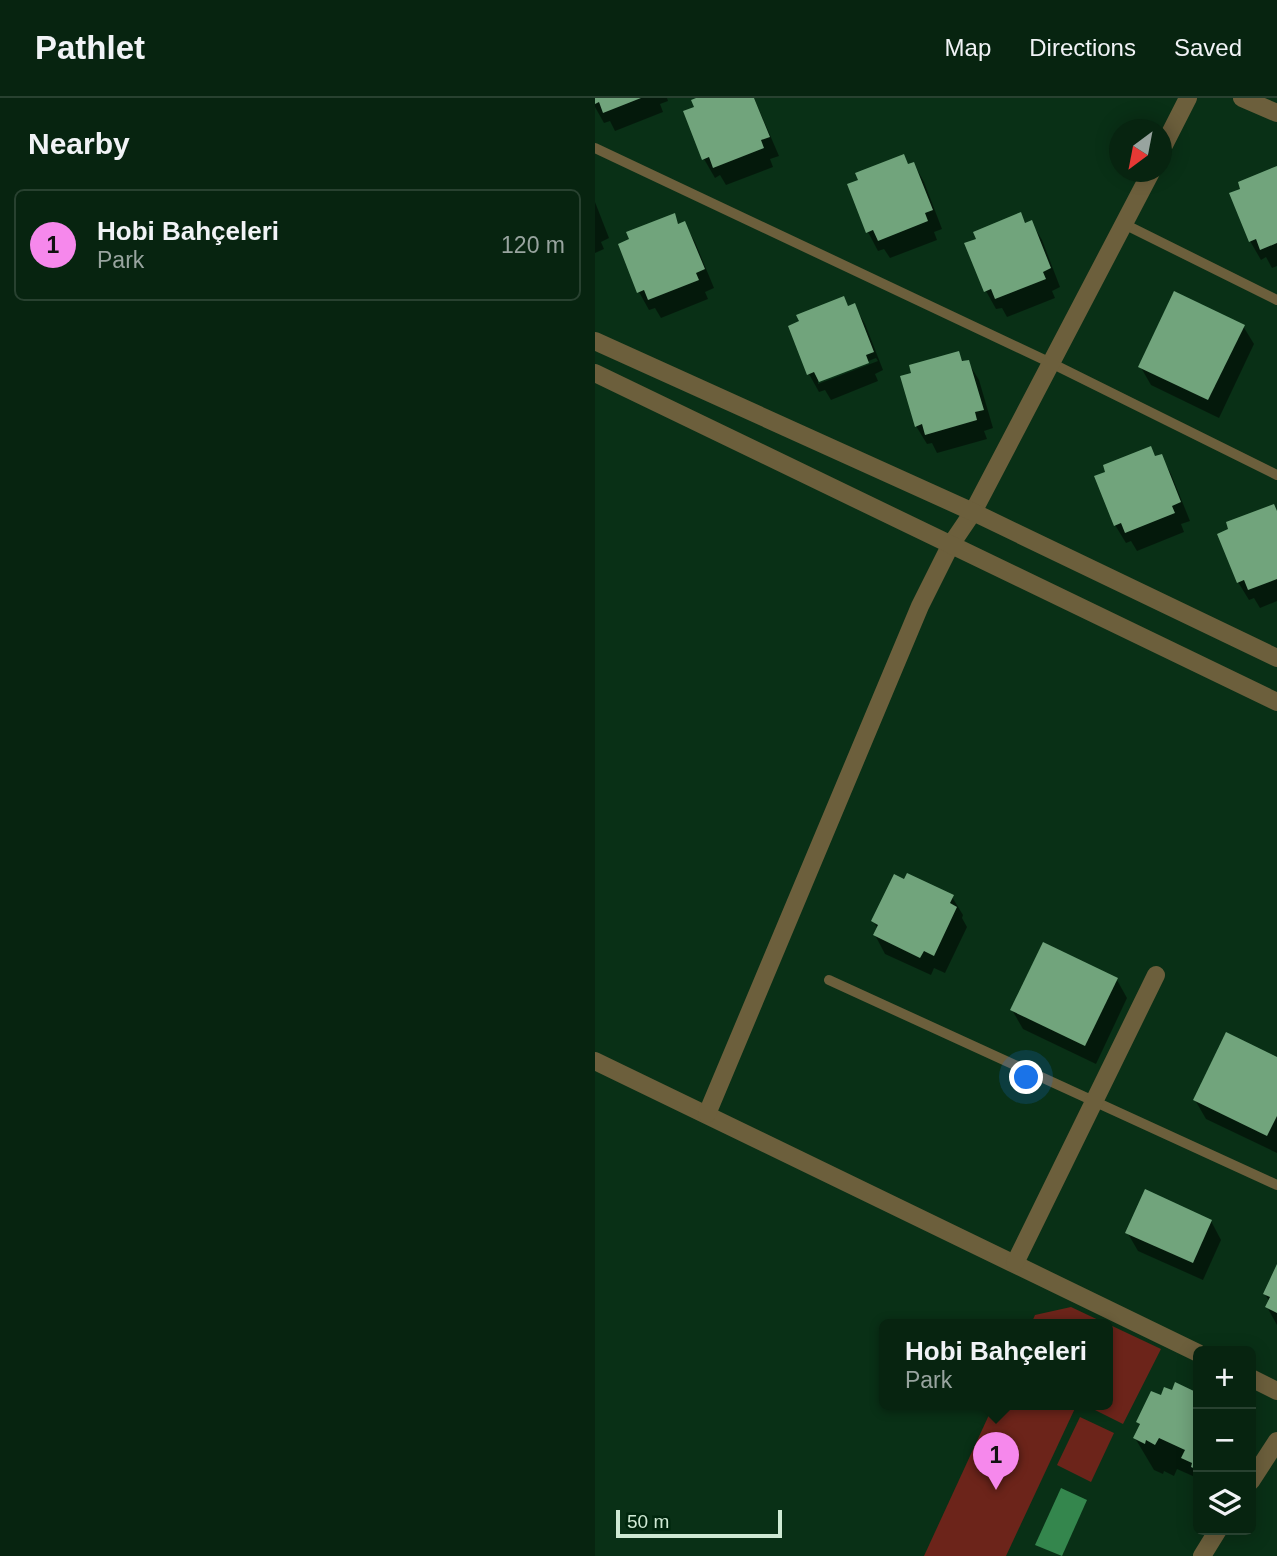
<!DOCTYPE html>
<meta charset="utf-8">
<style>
body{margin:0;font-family:Arial,sans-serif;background:#102c19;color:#f1f3f6}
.controls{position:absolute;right:21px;bottom:21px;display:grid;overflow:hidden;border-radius:10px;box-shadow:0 4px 18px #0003}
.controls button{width:63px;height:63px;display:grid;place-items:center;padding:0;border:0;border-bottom:2px solid #284130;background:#072410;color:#f1f3f6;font:35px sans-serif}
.compass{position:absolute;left:514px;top:21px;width:63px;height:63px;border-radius:50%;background:#072410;box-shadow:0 4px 18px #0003;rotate:212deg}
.scale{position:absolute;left:21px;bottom:18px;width:166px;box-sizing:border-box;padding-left:7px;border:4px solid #cfe9d4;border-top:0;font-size:19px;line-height:24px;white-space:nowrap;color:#cfe9d4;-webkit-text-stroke:5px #00260d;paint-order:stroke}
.you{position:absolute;left:432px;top:980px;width:24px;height:24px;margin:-18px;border:5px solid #fff;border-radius:50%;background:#1a73e8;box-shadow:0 0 0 10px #1a73e833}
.badge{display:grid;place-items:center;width:46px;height:46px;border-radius:50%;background:#f688ec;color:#111;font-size:23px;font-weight:700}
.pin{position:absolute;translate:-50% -58px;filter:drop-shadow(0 2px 4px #0008)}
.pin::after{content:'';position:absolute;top:37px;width:24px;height:21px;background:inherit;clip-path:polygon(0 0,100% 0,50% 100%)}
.popup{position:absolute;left:284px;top:1221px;width:234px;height:91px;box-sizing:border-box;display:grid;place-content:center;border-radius:10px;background:#072410;filter:drop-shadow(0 2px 5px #0005);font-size:23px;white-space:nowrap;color:#98a49f}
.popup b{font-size:26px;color:#f1f3f6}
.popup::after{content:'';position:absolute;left:50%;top:100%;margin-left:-14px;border:14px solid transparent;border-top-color:#072410}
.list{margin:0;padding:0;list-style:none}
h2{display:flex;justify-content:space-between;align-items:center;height:91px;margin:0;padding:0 28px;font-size:30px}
h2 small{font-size:23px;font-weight:400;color:#98a49f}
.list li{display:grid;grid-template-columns:46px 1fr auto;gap:21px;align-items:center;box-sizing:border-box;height:112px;margin:0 14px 14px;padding:0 14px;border:2px solid #284130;border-radius:10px}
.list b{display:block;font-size:26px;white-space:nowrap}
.list p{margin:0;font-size:23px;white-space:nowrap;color:#98a49f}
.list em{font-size:23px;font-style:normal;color:#98a49f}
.icon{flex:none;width:38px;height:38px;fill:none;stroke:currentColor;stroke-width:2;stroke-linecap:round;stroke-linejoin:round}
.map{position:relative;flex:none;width:682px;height:1458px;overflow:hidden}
header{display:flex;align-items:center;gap:42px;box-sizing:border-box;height:98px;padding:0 35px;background:#072410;border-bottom:2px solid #284130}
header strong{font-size:33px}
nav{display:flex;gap:38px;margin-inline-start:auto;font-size:24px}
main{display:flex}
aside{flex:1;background:#072410}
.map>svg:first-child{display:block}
.green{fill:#6c241a}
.water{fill:#34864d}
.shadow{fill:#0007;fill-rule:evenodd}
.building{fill:#71a47c}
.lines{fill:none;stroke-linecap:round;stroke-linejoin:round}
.service{stroke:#6c5f3c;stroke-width:10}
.minor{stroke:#6c5f3c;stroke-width:18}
.tertiary{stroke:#6c5f3c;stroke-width:18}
</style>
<header>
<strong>Pathlet</strong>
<nav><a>Map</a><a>Directions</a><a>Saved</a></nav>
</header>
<main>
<aside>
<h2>Nearby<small></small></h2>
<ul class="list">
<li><span class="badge">1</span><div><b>Hobi Bahçeleri</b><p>Park</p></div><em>120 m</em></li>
</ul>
</aside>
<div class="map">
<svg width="682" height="1458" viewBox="0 0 682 1458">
<rect width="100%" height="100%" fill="#093016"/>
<g class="green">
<path d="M476,1209l36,17h-76l4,-9z"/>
<path d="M513,1226l53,25 -38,75 -40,-20h25z"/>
<path d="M399,1306h83l-71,152h-82z"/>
<path d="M485,1319l34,16 -23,49 -34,-17z"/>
</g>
<path class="water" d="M466,1390l26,12 -25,56 -27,-11z"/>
<g class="shadow">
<path d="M0,0h72l1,3 -8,3 3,8 -48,19 -5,-10 -6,2 -9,-16z"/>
<path d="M106,0h53l25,58 -9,3 3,8 -47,18 -6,-10 -5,3 -11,-19 -19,-47 11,-4z"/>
<path d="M319,66l10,18 18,47 -8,3 3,8 -47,18 -6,-9 -6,2 -10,-19 -19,-47z"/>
<path d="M682,70v98l-5,2 -6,-11 -5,3 -11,-19z"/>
<path d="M0,104l14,36 -8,4 3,7 -9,4z"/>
<path d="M425,116l6,10 5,-2 11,18 18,47 -8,4 3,7 -48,19 -5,-9 -6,1 -10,-18 -8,-51z"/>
<path d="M79,118l5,9 5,-2 11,19 19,46 -9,4 3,7 -47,19 -6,-10 -6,2 -10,-18z"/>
<path d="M249,200l5,10 5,-3 11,19 18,46 -8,4 3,7 -47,19 -6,-10 -6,2 -10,-18zM281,260l2,3 -60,23v-3z"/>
<path d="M648,228l11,18 -35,74 -68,-33 -11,-19z"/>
<path d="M363,255l6,10 4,-1 11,18 14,48 -9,3 3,8 -50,14 -5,-10 -5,1 -11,-18z"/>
<path d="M566,358l10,18 19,47 -9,3 3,8 -47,19 -6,-10 -5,2 -11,-18 -8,-52z"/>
<path d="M682,415v88l-17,7 -6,-10 -5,2 -11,-18z"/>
<path d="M357,799l11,18 -1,3 5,9 -22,46 -11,-5 -3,7 -46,-21 -10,-19 3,-6 -5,-8z"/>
<path d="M522,882l10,18 -31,66 -73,-35 -11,-19z"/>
<path d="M682,961v94l-71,-34 -11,-19z"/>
<path d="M616,1123l10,19 -18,40 -65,-29 -11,-19z"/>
<path d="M682,1170v57l-10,-18 2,-6 -4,-7z"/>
<path d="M581,1286l22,11v89l-3,-7 -18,-8 -3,7 -10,-5 -1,3 -9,-4 -19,-32 5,-12 -2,-4 23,-25 11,-4z"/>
</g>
<g class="building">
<path d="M0,0h46l-38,15 -4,-11 -4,2z"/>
<path d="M101,0h58l16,39 -9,3 3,8 -51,20 -4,-11 -7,3 -19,-49 11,-4 -3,-7z"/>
<path d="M309,56l4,10 6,-2 19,48 -8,3 3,8 -50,20 -5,-11 -7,3 -19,-49 11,-4 -3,-7z"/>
<path d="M682,68v77l-17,7 -4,-11 -7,3 -20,-49 11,-4 -2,-7z"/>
<path d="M426,114l4,11 7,-3 19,48 -8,4 3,7 -51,20 -4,-10 -7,3 -20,-49 12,-4 -3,-7z"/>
<path d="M80,115l3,11 7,-3 20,48 -9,4 3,7 -51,20 -4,-10 -7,3 -19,-49 11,-5 -3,-7z"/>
<path d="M579,193l71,34 -37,75 -70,-33z"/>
<path d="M249,198l4,10 7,-3 19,49 -8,3 3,8 -50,19 -5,-10 -7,3 -19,-49 11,-5 -3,-6z"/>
<path d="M364,253l3,10 7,-1 15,50 -9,2 2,8 -52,15 -3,-11 -7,3 -15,-51 11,-3 -2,-8z"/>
<path d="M556,348l4,10 7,-2 19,48 -9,4 3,7 -50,20 -4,-10 -7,3 -20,-50 11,-4 -2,-7z"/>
<path d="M679,406l3,7v68l-29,11 -4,-10 -7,3 -20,-49 11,-5 -2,-7z"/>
<path d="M312,775l47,22 -4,8 7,4 -23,49 -10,-5 -4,7 -47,-23 5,-10 -7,-4 23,-47 10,5z"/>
<path d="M448,844l75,36 -33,68 -75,-36z"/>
<path d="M631,934l51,25v59l-10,20 -74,-36z"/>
<path d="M550,1091l67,31 -19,43 -68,-30z"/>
<path d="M682,1166v49l-12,-6 5,-10 -7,-3z"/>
<path d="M580,1284l23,11v77l-7,-3 1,-4 -11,-5 4,-8 -26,-12 -4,7 -9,-5 -1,4 -12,-6 7,-14 -4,-2 15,-31 10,4 3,-8 8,3z"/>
</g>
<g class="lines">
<g class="service">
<path d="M0,50l456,215 226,112"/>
<path d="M529,126l153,76"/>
<path d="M234,882l448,205"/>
</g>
<g class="minor">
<path d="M647,0l35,15"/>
<path d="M566,53l27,-53"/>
<path d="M0,963l603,292"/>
<path d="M112,1016l213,-508 30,-60 23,-34 178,-340"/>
<path d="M420,1165l141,-288"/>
<path d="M656,1280l26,13"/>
<path d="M656,1383l26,-40"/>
<path d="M607,1458l16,-26"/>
</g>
<g class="tertiary">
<path d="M0,243l378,171 304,146"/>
<path d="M0,275l682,329"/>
</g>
</g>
</svg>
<div class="controls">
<button>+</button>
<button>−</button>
<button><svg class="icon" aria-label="layers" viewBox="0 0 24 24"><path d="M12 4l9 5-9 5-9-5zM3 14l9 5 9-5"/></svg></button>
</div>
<svg class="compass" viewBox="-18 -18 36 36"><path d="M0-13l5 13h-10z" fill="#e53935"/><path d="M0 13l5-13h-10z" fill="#98a49f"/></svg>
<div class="scale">50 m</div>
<div class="you"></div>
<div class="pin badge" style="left:401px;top:1392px">1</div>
<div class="popup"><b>Hobi Bahçeleri</b>Park</div>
</div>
</main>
